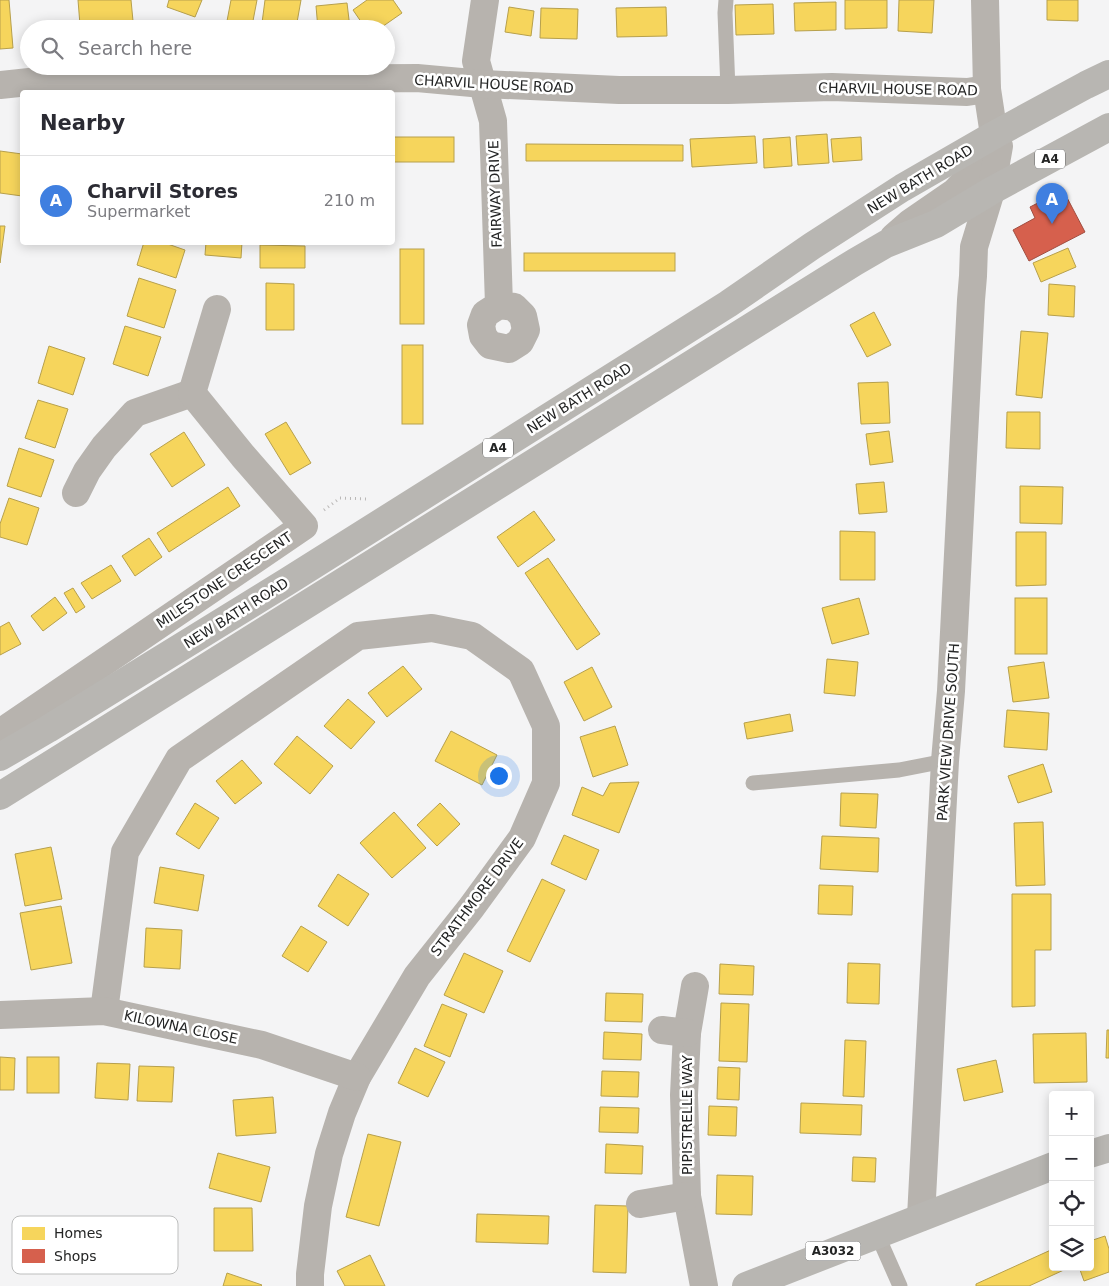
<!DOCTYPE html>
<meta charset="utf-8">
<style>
body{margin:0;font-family:"DejaVu Sans",sans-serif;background:#f2f2f3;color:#2b2b33}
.controls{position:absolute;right:15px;bottom:15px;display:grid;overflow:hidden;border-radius:5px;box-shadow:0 2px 12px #0003}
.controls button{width:45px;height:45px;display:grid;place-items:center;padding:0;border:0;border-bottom:1px solid #e1e1e2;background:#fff;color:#2b2b33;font:25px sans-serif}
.you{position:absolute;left:498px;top:775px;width:18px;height:18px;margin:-12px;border:4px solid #fff;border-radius:50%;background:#1a73e8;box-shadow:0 0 0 8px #1a73e833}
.badge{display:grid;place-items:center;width:32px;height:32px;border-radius:50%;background:#ea580c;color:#fff;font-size:16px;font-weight:700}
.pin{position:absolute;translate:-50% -41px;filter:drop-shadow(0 1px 2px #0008)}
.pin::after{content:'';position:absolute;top:26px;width:18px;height:15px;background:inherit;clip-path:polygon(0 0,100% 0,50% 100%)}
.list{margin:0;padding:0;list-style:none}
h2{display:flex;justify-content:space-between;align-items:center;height:65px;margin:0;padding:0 20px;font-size:21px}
h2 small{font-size:16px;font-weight:400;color:#7c7c81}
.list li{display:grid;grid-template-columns:32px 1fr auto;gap:15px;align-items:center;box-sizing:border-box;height:90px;padding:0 20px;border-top:1px solid #e1e1e2}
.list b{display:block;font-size:19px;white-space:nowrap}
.list p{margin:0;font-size:16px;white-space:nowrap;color:#7c7c81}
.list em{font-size:16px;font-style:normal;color:#7c7c81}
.icon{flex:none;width:28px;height:28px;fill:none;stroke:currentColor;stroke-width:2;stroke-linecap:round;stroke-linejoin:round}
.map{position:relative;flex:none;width:1109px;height:1286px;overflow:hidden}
.search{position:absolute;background:#fff;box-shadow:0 2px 12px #0003;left:20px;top:20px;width:375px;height:55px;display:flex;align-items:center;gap:12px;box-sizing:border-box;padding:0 18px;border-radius:28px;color:#7c7c81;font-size:19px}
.panel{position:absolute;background:#fff;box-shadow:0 2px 12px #0003;left:20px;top:90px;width:375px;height:155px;border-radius:5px}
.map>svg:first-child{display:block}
.homes{fill:#f6d55c;stroke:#b7a04c}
.shops{fill:#d6604d;stroke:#a14e41}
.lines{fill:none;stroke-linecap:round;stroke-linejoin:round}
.path{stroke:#bab8b7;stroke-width:3;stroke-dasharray:1 4;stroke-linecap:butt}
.service{stroke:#b7b3ae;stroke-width:15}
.minor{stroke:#b7b3ae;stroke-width:28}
.primary{stroke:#b8b6b2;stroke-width:28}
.labels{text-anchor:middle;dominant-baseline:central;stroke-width:5;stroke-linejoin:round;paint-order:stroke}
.shield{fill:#fff;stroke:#666;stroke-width:1}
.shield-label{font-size:12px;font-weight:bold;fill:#242525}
.street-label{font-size:14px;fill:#242525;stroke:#fff}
.key{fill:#fff;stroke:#bdbebe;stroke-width:1}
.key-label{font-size:14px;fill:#242525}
</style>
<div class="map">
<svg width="1109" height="1286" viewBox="0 0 1109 1286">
<rect width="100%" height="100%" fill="#f4f4f5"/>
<g class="homes">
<path d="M0,0h9l4,48 -13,1z"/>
<path d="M78,0h53l2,21 -53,4z"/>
<path d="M169,0h33l-7,17 -28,-10z"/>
<path d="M231,0h26l-5,26 -25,-5z"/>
<path d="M265,0h36l-5,28 -34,-5z"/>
<path d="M367,0h26l9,13 -23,16h-13l-13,-19z"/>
<path d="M845,0h42v28l-42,1z"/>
<path d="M899,0h35l-2,33 -34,-2z"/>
<path d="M1047,0h31v21l-31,-1z"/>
<path d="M836,2v28l-41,1 -1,-28z"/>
<path d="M347,3l3,25 -32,1 -2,-23z"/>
<path d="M773,4l1,30 -38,1 -1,-30z"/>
<path d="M509,7l25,4 -3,25 -26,-4z"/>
<path d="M666,7l1,29 -50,1 -1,-29z"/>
<path d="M541,8l37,1 -1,30 -37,-1z"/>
<path d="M827,134l2,29 -31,2 -2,-29z"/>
<path d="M755,136l2,27 -65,4 -2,-28z"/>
<rect x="392" y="137" width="62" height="25"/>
<path d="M790,137l2,29 -28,2 -1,-29z"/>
<path d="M861,137l1,23 -29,2 -2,-23z"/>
<path d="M526,144l157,1v16h-157z"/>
<path d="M0,151l22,3v42l-22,-3z"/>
<path d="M0,226h5l-5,37z"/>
<path d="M144,242h18l23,8 -9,28 -39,-13z"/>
<path d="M206,242h36l-1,16 -36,-3z"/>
<path d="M260,245l45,1v22h-45z"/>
<path d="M1068,248l8,19 -35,15 -8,-19z"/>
<rect x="400" y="249" width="24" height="75"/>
<rect x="524" y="253" width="151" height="18"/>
<path d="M139,278l37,12 -12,38 -37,-12z"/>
<path d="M266,283l28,1v46h-28z"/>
<path d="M1049,284l26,2 -1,31 -26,-2z"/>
<path d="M874,312l17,33 -24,12 -17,-32z"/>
<path d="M125,326l36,11 -13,39 -35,-12z"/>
<path d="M1021,331l27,2 -6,65 -26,-3z"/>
<rect x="402" y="345" width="21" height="79"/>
<path d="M49,346l36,12 -12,37 -35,-12z"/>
<path d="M888,382l2,41 -29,1 -3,-41z"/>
<path d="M38,400l30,9 -13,39 -30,-10z"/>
<path d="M1007,412h33v37l-34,-1z"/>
<path d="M286,422l25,41 -21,12 -25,-41z"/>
<path d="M889,431l4,31 -23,3 -4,-31z"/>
<path d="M184,432l21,33 -33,22 -22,-33z"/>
<path d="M19,448l35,12 -13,37 -34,-11z"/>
<path d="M884,482l3,30 -28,2 -3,-30z"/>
<path d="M1020,486l43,1 -1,37 -42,-1z"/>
<path d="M228,487l12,19 -71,46 -12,-19z"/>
<path d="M9,498l30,10 -12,37 -27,-8v-13z"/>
<path d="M534,511l21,29 -37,27 -21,-30z"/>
<path d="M840,531l35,1v48h-35z"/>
<path d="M1016,532h30v53l-30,1z"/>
<path d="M149,538l13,19 -27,19 -13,-20z"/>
<path d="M548,558l52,76 -23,16 -52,-77z"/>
<path d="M111,565l10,16 -29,18 -11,-16z"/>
<path d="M73,588l12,19 -9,6 -12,-20z"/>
<path d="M55,597l12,16 -24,18 -12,-15z"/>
<path d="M859,598l10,36 -37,10 -10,-36z"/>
<rect x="1015" y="598" width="32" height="56"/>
<path d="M9,622l12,22 -21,11v-28z"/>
<path d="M827,659l31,3 -3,34 -31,-3z"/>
<path d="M1044,662l5,36 -36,4 -5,-35z"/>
<path d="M403,666l19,23 -35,28 -19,-24z"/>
<path d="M592,667l20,40 -28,14 -20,-39z"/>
<path d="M348,699l27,23 -24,27 -27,-23z"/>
<path d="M1007,710l42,3 -2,37 -43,-3z"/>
<path d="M790,714l3,17 -46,8 -3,-16z"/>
<path d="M615,726l13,39 -35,12 -13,-40z"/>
<path d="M451,731l46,24 -15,30 -47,-24z"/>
<path d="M297,736l36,30 -23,28 -36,-30z"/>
<path d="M242,760l20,23 -27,21 -19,-23z"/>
<path d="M1043,764l9,28 -34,11 -10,-27z"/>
<path d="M639,782l-20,51 -47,-18 10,-28 21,9 7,-13z"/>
<path d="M841,793l37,1 -2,34 -36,-2z"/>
<path d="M195,803l24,15 -20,31 -23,-15z"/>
<path d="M440,803l20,21 -23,22 -20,-21z"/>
<path d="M394,812l32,36 -34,30 -32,-35z"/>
<path d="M1043,822l2,63 -29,1 -2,-63z"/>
<path d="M564,835l35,15 -13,30 -35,-16z"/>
<path d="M822,836l57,2 -1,34 -58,-3z"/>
<path d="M51,847l11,52 -37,7 -10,-52z"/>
<path d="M160,867l44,8 -6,36 -44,-8z"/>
<path d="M338,874l31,20 -21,32 -30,-20z"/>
<path d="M542,879l23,11 -35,72 -23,-11z"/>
<path d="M819,885l34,1 -1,29 -34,-1z"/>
<path d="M1012,894h39v56h-16v56l-23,1z"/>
<path d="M61,906l11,57 -41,7 -11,-57z"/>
<path d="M301,926l26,16 -19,30 -26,-16z"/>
<path d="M146,928l36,2 -2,39 -36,-2z"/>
<path d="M464,953l39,18 -19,42 -40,-18z"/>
<path d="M848,963l32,1 -1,40 -32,-1z"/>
<path d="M720,964l34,2 -1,29 -34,-1z"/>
<path d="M606,993l37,1 -1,28 -37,-1z"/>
<path d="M721,1003l28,1 -2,58 -28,-1z"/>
<path d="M442,1004l25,10 -17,43 -26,-11z"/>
<path d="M1107,1030h2v28h-3z"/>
<path d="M604,1032l38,2 -1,26 -38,-1z"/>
<path d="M1086,1033l1,49 -53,1 -1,-49z"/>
<path d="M845,1040l21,1 -2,56 -21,-1z"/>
<path d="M415,1048l30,14 -17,35 -30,-14z"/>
<path d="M0,1057l15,1 -1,32h-14z"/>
<rect x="27" y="1057" width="32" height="36"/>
<path d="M996,1060l7,32 -39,9 -7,-32z"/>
<path d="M97,1063l33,1 -2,36 -33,-2z"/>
<path d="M139,1066l35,1 -2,35 -35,-1z"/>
<path d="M718,1067l22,1 -1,32 -22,-1z"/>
<path d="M602,1071l37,1 -1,25 -37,-1z"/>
<path d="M273,1097l3,36 -40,3 -3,-36z"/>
<path d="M801,1103l61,2 -1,30 -61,-2z"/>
<path d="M709,1106l28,1 -1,29 -28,-1z"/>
<path d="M600,1107l39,1 -1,25 -39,-1z"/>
<path d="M368,1134l33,8 -22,84 -33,-9z"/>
<path d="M606,1144l37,2 -1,28 -37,-1z"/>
<path d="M218,1153l52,14 -9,35 -52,-14z"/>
<path d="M853,1157l23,1 -1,24 -23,-1z"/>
<path d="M717,1175l36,1 -1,39 -36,-1z"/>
<path d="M595,1205l33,1 -2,67 -33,-1z"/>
<path d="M214,1208h38l1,43h-39z"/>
<path d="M477,1214l72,2 -1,28 -72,-2z"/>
<path d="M1105,1236l4,13v23l-25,9 -5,-14h11v-26z"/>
<path d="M1053,1249v18h12l1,2 -37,17h-53v-2z"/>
<path d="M370,1255l15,31h-40l-8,-15z"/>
<path d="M227,1273l35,12 -1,1h-38z"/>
</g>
<path class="shops" d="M1063,190l22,42 -56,29 -16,-31 22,-12 -5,-11z"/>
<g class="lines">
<path class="path" d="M324,510l16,-12 26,1 3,-1"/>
<g class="service">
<path d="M726,0l-1,13 3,77"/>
<path d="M753,783l146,-13 46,-9"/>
<path d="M877,1234l23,52"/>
</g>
<g class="minor">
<path d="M485,0l-9,61 17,60 6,184 15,2 9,9 3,14 -6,12 -11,7 -19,-4 -7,-9 -2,-11 4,-11 14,-9"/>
<path d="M0,85l85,-9 164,3 168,-1 66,6 136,6h109l104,-3 135,5 20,-3"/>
<path d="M894,237l16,-14 45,-31 14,-15 10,-14 15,-28"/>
<path d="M76,493l11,-22 17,-24 31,-34 57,-20"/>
<path d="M0,733l304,-207 -61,-70 -51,-63 25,-84"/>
<path d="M695,986l-8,47 -3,62 3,101 17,90"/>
<path d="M104,1011l21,-159 54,-93 179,-123 74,-8 40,8 49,35 25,55v57l-24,55 -51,70 -54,68 -60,101 -15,36 -13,41 -11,52 -8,68v12"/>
<path d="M0,1015l104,-4 158,34 95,32"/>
<path d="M662,1030l25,3"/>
<path d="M640,1204l47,-8"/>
<path d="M921,1217l24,-456 6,-70 20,-391 2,-24 1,-29 17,-56 8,-45 -5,-11 -7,-46 -2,-89"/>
</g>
<g class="primary">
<path d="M0,757l48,-28 240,-148 440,-277 84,-58 90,-58 92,-53 92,-50 23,-11"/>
<path d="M0,796l855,-534 31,-18 50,-20 55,-33 118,-64"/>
<path d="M1090,1154l19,-6"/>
<path d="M746,1286l307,-120"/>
</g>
</g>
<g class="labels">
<g class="shield">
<rect x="1035" y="149.5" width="30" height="19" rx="4"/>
<rect x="483" y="438.5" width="30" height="19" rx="4"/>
<rect x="805.5" y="1241.5" width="55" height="19" rx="4"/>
</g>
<g class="shield-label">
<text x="1050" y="159">A4</text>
<text x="498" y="448">A4</text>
<text x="833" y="1251">A3032</text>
</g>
<g class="street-label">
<text transform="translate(494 84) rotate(3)">CHARVIL HOUSE ROAD</text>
<text transform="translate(898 89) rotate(1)">CHARVIL HOUSE ROAD</text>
<text transform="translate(920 179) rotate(-31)">NEW BATH ROAD</text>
<text transform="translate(495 194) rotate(-92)">FAIRWAY DRIVE</text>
<text transform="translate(579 398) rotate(-32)">NEW BATH ROAD</text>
<text transform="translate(224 580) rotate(-34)">MILESTONE CRESCENT</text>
<text transform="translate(236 613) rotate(-32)">NEW BATH ROAD</text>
<text transform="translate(948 732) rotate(-86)">PARK VIEW DRIVE SOUTH</text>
<text transform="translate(477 897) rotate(-53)">STRATHMORE DRIVE</text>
<text transform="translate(181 1027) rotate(12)">KILOWNA CLOSE</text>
<text transform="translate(687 1115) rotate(-90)">PIPISTRELLE WAY</text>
</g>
</g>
<rect x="12" y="1216" width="166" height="58" rx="8" class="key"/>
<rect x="22" y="1227" width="23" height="13" fill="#f6d55c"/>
<rect x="22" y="1249" width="23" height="14" fill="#d6604d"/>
<g class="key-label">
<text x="54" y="1238">Homes</text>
<text x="54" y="1261">Shops</text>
</g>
</svg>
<div class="controls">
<button>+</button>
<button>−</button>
<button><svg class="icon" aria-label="locate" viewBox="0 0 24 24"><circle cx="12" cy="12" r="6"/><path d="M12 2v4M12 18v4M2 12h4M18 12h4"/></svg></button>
<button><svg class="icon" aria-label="layers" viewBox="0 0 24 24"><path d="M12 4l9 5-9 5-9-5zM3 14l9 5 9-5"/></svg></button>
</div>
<div class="you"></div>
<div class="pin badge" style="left:1052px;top:224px;background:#3f7fe0">A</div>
<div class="search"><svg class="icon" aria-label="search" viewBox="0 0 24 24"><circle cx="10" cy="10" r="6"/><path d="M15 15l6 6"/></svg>Search here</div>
<section class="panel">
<h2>Nearby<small></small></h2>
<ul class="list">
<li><span class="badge" style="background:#3f7fe0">A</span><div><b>Charvil Stores</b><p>Supermarket</p></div><em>210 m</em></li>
</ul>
</section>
</div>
